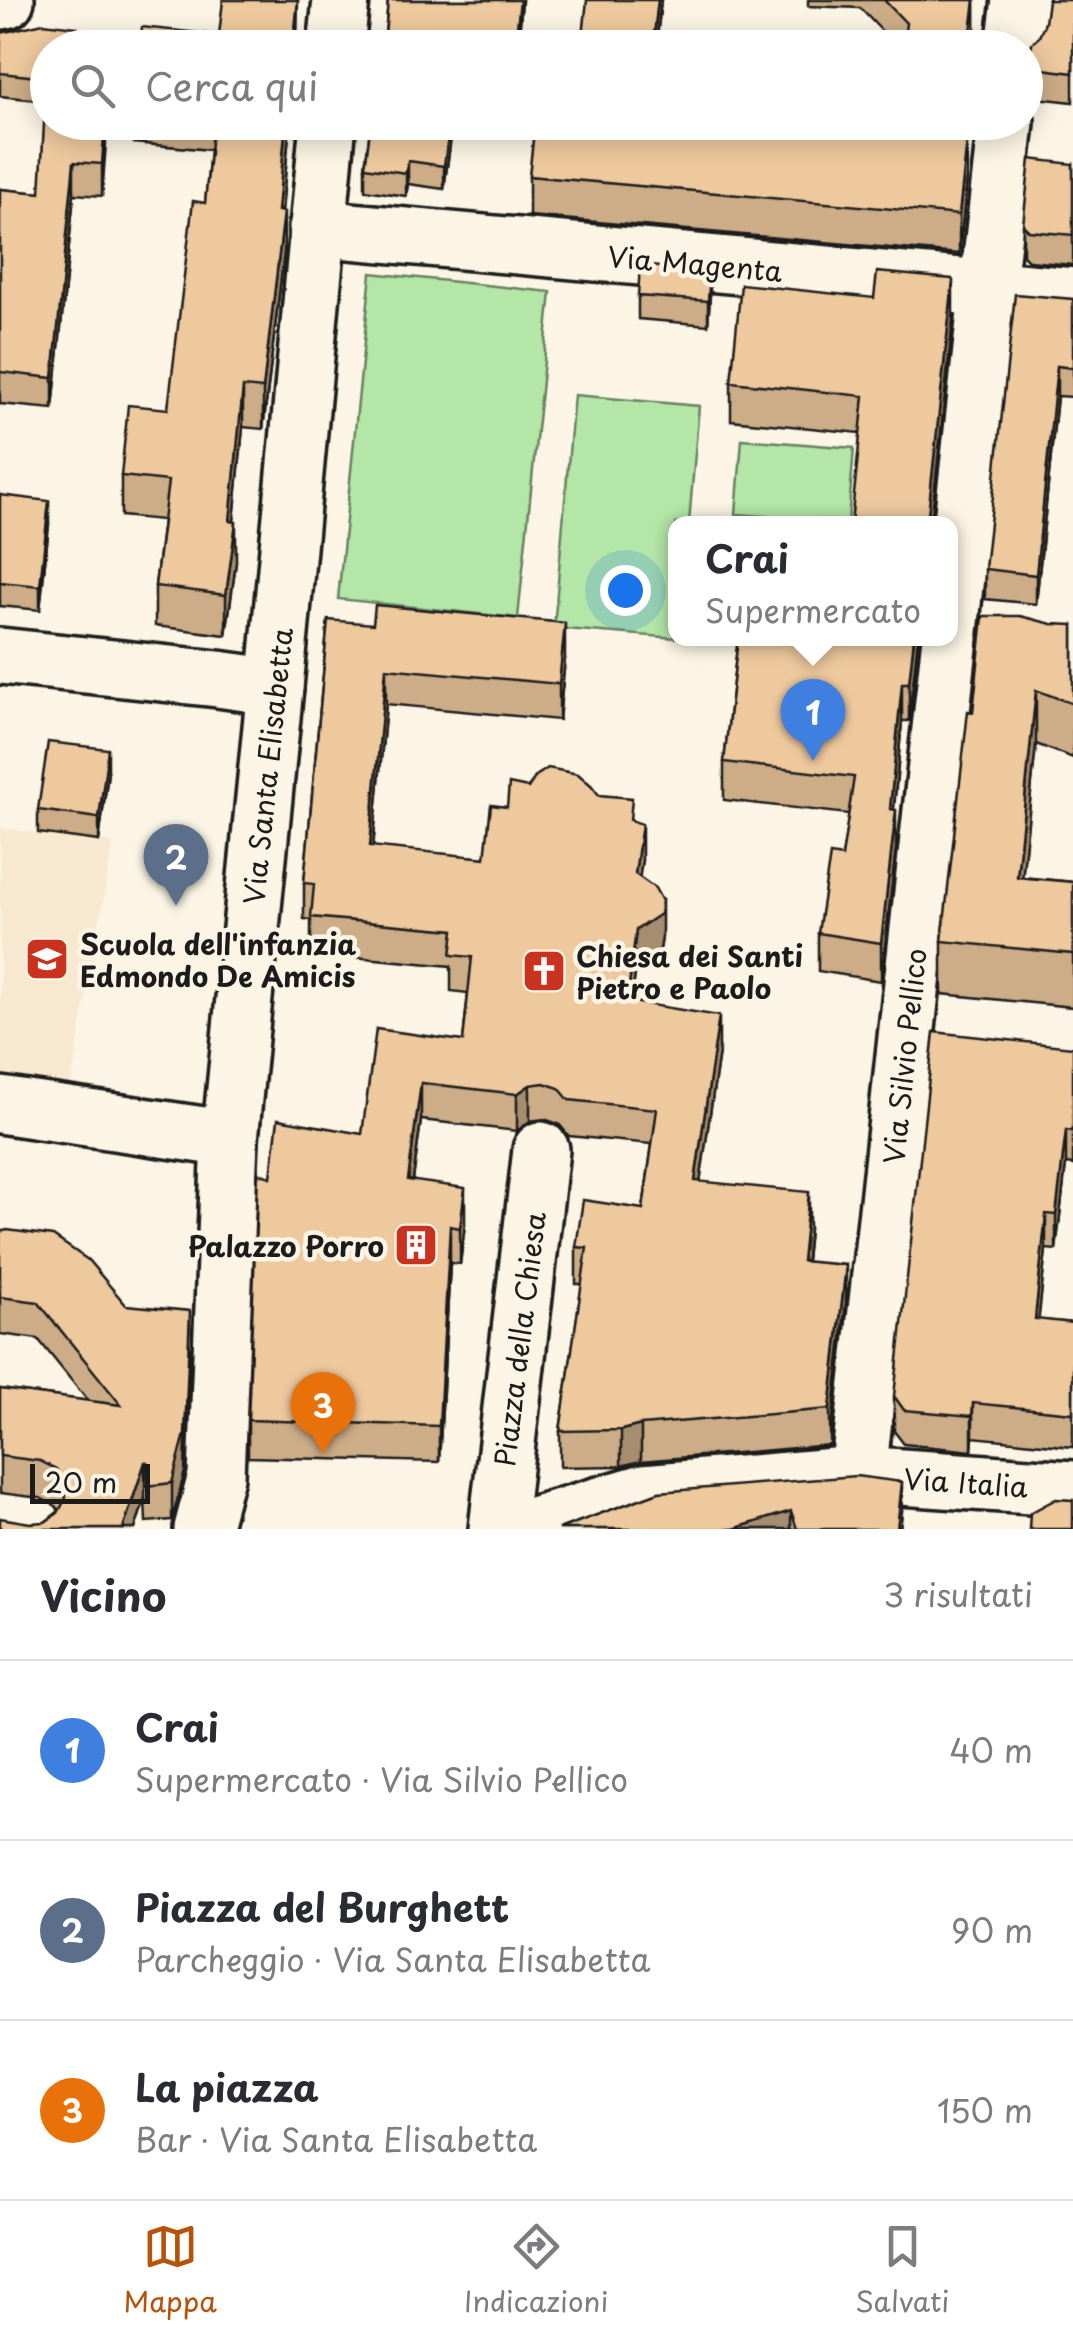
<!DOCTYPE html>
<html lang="it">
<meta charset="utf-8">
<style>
body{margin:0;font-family:"Playpen Sans",sans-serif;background:#f7f7f7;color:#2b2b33}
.scale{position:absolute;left:30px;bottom:25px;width:120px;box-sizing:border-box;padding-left:10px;border:5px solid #1c1c1c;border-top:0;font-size:28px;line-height:35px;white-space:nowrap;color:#1c1c1c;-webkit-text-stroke:8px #fcf5e5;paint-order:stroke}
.you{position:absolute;left:625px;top:590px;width:35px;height:35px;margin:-25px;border:8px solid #fff;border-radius:50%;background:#1a73e8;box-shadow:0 0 0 15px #1a73e833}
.badge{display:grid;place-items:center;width:65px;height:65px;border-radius:50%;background:#b45309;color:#fff;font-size:32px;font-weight:700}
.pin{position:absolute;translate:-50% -82px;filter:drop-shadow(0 2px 5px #0008)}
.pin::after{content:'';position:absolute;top:52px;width:35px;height:30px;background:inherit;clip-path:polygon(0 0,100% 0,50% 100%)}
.popup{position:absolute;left:668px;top:516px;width:290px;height:130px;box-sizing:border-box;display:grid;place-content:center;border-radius:20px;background:#fff;filter:drop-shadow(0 2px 8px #0005);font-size:32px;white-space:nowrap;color:#7c7c81}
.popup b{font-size:38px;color:#2b2b33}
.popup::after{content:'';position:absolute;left:50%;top:100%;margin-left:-20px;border:20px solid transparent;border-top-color:#fff}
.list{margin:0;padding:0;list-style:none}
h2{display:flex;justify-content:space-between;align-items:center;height:130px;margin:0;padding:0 40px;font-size:42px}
h2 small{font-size:32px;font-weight:400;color:#7c7c81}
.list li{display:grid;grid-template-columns:65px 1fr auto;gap:30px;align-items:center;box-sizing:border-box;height:180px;padding:0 40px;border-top:2px solid #e1e1e2}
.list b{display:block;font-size:38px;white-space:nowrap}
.list p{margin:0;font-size:32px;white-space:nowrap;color:#7c7c81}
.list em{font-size:32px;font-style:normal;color:#7c7c81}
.icon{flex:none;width:55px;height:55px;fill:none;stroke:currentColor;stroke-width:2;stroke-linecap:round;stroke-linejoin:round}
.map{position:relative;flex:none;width:1073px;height:1529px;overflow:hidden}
.search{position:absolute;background:#fff;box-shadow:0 5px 25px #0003;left:30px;right:30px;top:30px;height:110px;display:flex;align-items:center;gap:25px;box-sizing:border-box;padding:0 35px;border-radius:55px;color:#7c7c81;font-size:38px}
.sheet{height:670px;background:#fff}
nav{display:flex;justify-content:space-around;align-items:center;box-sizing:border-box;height:140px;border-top:2px solid #e1e1e2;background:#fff;font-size:28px;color:#7c7c81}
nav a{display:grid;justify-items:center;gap:5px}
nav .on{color:#b45309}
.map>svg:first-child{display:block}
.built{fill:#f8e8d0}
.green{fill:#b3e6a7;stroke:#688162;stroke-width:2.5}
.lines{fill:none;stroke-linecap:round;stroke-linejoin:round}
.minor-casing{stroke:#1c1c1c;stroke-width:62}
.minor{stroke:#fcf5e5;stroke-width:55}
.wall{fill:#cdad88;stroke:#1c1c1c;stroke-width:2.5}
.shaded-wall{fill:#a78d6f;stroke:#1c1c1c;stroke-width:2.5}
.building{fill:#eec99e;stroke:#1c1c1c;stroke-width:2.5}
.labels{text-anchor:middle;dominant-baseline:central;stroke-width:9;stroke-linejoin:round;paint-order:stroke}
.street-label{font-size:28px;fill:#1c1c1c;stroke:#fcf5e5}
.poi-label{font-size:28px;font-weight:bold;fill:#1c1c1c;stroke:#fcf5e5;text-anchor:start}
</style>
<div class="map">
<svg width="1073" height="1529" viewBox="0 0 1073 1529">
<rect width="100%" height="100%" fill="#fcf5e5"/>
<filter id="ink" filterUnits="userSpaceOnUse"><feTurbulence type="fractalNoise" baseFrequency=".01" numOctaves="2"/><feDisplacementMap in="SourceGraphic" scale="20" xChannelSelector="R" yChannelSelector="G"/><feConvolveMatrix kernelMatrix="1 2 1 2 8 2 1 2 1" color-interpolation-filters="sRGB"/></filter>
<g filter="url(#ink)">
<path class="built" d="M0,828l113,15 -42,242 -71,-10z"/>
<g class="green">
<path d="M371,273l180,19 -33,326 -180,-19z"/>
<path d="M574,395l125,11 -10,117 -13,1 -1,114 -121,-10z"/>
<path d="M742,439l112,9 -6,74 -112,-8z"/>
</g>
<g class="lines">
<defs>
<g id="minor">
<path d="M0,1l6,-1"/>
<path d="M336,48l5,-48"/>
<path d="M1014,48l6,-48"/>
<path d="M317,228l756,68"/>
<path d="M950,631l56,-509"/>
<path d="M0,656l218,23 57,8"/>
<path d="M0,1105l230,34"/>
<path d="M858,1474l92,-836"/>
<path d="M202,1529l14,-53 14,-337 45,-452 53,-565"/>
<path d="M497,1529l44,-379"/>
<path d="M519,1529l125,-37 214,-18 215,15"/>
</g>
</defs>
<use href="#minor" class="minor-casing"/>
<use href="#minor" class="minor"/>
</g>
<g class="wall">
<path d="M388,0h134l-4,48h-134z"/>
<path d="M661,0l-5,48h-73v-12z"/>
<path d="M808,0h167v32l-2,16h-75l-38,-40 -52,-2z"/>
<path d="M1073,0v102l-45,-5v-30l17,-44z"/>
<path d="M0,38l77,10h-29v53l-48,-5z"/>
<path d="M106,122l-4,74 -28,-2 -21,215 -53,-5v-215l40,4z"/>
<path d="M134,122h156l-8,90 2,40 -21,177 -20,-2 -9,94 2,41 -10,73 -71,-9v-40l8,-66 -42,-4v-40l47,-67 37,-206 5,-53 -76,-7z"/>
<path d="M371,122h82l-9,67 -36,-5 -2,12 -41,-6v-23z"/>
<path d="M1073,164v101l-44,-4 -6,-6v-30z"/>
<path d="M529,176l438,4 -8,74 -430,-38z"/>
<path d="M710,295l-2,30 -70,-6v-23z"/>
<path d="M1073,299v98l-16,-1 -21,208 -51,-5v-30z"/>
<path d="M953,319l-93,114 -129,-13v-38z"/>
<path d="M0,495l49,29 -9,86 -40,-4z"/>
<path d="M328,620l237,39 -6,61 -173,-16 -13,143 112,11 22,-51 21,-19 71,7 33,25 10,40 -3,17 23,60 -2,13 -24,16 -5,36 88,50 -19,130 109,47 -3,32 40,40 -16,144 -189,16 -20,5 -61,1v-36l22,-147h-6v-37l67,-38 9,-65 -83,-8 -10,-12 -15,-5 -14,2 -13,10 -96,-11 -8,60 52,44 -5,40 -10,-1 -11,199 -191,-5v-37l23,-243 91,-43 101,-93 5,-48 -17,-2v-25l-140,-13v-33l-7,-1v-36z"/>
<path d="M1073,625v133l-37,-14 -14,133 51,5v125l-131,-13v-53l31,-229z"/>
<path d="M738,638h180l-9,83h-7l-8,88 2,38 -15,134 -63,-10v-38l24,-76 7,-43 -125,-14v-38z"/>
<path d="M108,772l-9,69 -61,-8v-23z"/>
<path d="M1073,1047v118l-7,-1 -10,86 -10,-1 -8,71 35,3v124l-100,-10 -1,14 -68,-7 -10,-13v-35l175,-348z"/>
<path d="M0,1232l126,73 64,43 -5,123 -13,49 -26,2 -1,-24 -10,31h-135l45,-7 14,-11 -3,-5 -16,-8 -40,-5v-104l88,12 -50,-62 -38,-5z"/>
<path d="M659,1492l243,19 -2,18h-341z"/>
</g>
<g class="shaded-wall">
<path d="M298,0l-1,48h-4z"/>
<path d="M520,0h2l-4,48h-3z"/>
<path d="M658,0h3l-5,48h-3z"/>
<path d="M975,0v32l-2,16h-4z"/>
<path d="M105,122l1,21 -4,53v-32z"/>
<path d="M286,122h4l-12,129v-40z"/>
<path d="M450,122h3l-9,67v-23z"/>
<path d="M967,141v39l-8,74v-39z"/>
<path d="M408,161v23l-2,12v-23z"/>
<path d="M74,162v32l-21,215v-31z"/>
<path d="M284,212v40l-21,177v-40z"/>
<path d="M710,272v23l-2,30v-24z"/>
<path d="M953,281v38l-22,205h-4z"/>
<path d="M1057,366v30l-21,208v-29z"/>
<path d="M243,387v40l-13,134v-40z"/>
<path d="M49,501v23l-9,86v-24z"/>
<path d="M236,522v40l-10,73v-40z"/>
<path d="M565,623v36l-6,61v-36z"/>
<path d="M914,638h4l-9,83v-38z"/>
<path d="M386,668v36l-16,179v-37z"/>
<path d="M902,683v38l-12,126v-38z"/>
<path d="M1036,690v54l-19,186v-53z"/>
<path d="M108,749v23l-9,69v-23z"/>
<path d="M896,810v37l-15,134v-38z"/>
<path d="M642,824v36l-7,50v-36z"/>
<path d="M662,901v36l-2,13 -24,16 -9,72v-37l9,-71z"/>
<path d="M719,1016v36l-24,166v-37z"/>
<path d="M421,1083v37l-13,96v-36z"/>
<path d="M530,1085v36l-13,10v-37z"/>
<path d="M1066,1130v34l-10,86v-35z"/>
<path d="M465,1188v36l-5,40v-36z"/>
<path d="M809,1192v37l-7,68v-36z"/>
<path d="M1046,1214v35l-11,105v-35z"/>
<path d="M450,1226v37l-11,199v-36z"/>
<path d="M846,1265v36l-16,144v-36z"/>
<path d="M190,1311l-5,160 -13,49v-37z"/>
<path d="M973,1403v34l-1,14v-35z"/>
<path d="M641,1425v36l-20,5v-36z"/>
<path d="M145,1462v36l-10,31h-12z"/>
<path d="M902,1482v29l-2,18h-3z"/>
<path d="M791,1511v18h-58z"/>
</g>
<g class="building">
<path d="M223,0h75l-5,48h-153l2,-21 77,8z"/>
<path d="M388,0h132l-5,46 -55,-5 -1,7h-75z"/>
<path d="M587,0h71l-5,43 -70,-7z"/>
<path d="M884,0h91l-6,48h-66l3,-25z"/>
<path d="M1048,0h25v73l-45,-6 4,-24 7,-6 6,-14z"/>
<path d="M43,23l34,4 -3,21h-26v30l-48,-5 1,-40z"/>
<path d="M45,107h3v15h57l-3,42 -28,-2 -21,216 -53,-6v-183l40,4z"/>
<path d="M213,122h73l-8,89 6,1 -21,177 -20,-2 -13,134 6,1 -10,73 -71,-9 13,-105 -47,-5 7,-71 40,4 25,-208 12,2z"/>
<path d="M371,122h79l-6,44 -36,-5 -2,12 -41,-6z"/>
<path d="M535,122h262l170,19 -8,74 -430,-39z"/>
<path d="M1030,159l43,5v71l-44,-4 -6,-6z"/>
<path d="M640,265l70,7 -2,29 -70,-5z"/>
<path d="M877,272l75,7 1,2 -26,243h-76l13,-128 -133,-14 10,-98 133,14z"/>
<path d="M1015,294l58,5v69l-16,-2 -21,209 -51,-6z"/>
<path d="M0,495l49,6 -9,85 -40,-4z"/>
<path d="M375,605l190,18 -6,61 -173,-16 -16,178 115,12 6,-53 16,2 2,-23 19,4 8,-12 12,-8 30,6 13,11 8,10 33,3 -2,22 12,4 -7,50 20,14 7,13 -2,13 -24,16 -9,71 92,15 -24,165 114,11 -7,69 44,4 -16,144 -189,16 -20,5 -61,1 27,-183 -11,-1 7,-47 60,9 14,-100 -88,-9 -10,-12 -15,-5 -14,2 -13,9 -96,-11 -13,97 57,8 -5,40 -10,-2 -11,200 -191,-6 10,-247 13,4 7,-58 84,15 14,-105 87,12 9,-84 -21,-2 3,-25 -143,-13 3,-33 -10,-1 24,-263 45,4z"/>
<path d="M983,616h37l32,8 21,1v79l-37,-14 -19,187 56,5v72l-131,-13 26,-230 5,1z"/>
<path d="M738,638h176l-5,45h-7l-12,126 6,1 -15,133 -63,-10 12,-78 12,2 12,-80 -130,-15z"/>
<path d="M48,742l60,7 -9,69 -61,-8z"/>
<path d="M934,1032l139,15v84l-7,-1 -10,85 -10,-1 -11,105 38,4v90l-100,-10 -1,13 -68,-6 -10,-14z"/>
<path d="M7,1230l46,6 35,24 38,45 64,6 -5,123 -13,49 -26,3 1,-24h-2l-22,67h-123v-11l30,5 15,-1 13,-9 8,-15 -1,-16 -9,-13 -16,-8 -40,-5v-67l121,16 -83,-103 -38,-5v-65z"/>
<path d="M856,1476l46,6 -5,47h-100l-6,-18 -58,18h-174l100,-37z"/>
<path d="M1056,1499l17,1v29h-44l1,-16z"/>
</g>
</g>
<defs>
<symbol id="school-square" viewBox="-11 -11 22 22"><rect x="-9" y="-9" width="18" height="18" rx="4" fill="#c8321e" stroke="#fcf5e5"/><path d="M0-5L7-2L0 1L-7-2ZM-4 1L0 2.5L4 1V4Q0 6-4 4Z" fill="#fff"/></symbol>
<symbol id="church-square" viewBox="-11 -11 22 22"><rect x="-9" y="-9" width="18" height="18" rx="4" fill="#c8321e" stroke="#fcf5e5"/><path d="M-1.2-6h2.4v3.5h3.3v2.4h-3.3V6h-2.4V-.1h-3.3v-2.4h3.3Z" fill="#fff"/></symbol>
<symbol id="building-square" viewBox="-11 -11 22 22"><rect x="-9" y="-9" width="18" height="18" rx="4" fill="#c8321e" stroke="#fcf5e5"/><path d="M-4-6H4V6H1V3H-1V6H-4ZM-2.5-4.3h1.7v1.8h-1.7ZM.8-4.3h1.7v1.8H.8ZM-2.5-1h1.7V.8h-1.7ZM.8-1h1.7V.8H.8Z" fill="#fff"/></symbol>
</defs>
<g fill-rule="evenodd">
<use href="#school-square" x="22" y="934" width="50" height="50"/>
<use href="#church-square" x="519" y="946" width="50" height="50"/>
<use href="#building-square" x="391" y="1220" width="50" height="50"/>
</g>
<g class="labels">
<g class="street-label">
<text transform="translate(695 263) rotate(5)">Via Magenta</text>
<text transform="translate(267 766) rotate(-84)">Via Santa Elisabetta</text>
<text transform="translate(904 1056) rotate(-84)">Via Silvio Pellico</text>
<text transform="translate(519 1339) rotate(-83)">Piazza della Chiesa</text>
<text transform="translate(966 1482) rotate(4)">Via Italia</text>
</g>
<g class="poi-label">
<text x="80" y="943">Scuola dell'infanzia<tspan x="80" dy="32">Edmondo De Amicis</tspan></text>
<text x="576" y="955">Chiesa dei Santi<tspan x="576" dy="32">Pietro e Paolo</tspan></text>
<text x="384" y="1245" text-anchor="end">Palazzo Porro</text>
</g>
</g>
</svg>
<div class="scale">20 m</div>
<div class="you"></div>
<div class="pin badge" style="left:813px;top:761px;background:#3f7fe0">1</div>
<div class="popup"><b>Crai</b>Supermercato</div>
<div class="pin badge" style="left:176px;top:906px;background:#5c6f8a">2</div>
<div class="pin badge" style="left:323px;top:1454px;background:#e8710a">3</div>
<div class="search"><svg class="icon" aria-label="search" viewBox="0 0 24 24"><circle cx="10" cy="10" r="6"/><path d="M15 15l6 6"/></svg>Cerca qui</div>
</div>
<section class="sheet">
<h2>Vicino<small>3 risultati</small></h2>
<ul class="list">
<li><span class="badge" style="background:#3f7fe0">1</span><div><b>Crai</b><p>Supermercato · Via Silvio Pellico</p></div><em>40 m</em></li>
<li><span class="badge" style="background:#5c6f8a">2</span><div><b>Piazza del Burghett</b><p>Parcheggio · Via Santa Elisabetta</p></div><em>90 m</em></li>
<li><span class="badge" style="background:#e8710a">3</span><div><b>La piazza</b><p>Bar · Via Santa Elisabetta</p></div><em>150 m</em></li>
</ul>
</section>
<nav>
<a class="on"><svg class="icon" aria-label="map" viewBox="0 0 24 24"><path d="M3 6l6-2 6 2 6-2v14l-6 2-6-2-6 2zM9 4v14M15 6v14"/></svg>Mappa</a>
<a><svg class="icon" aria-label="directions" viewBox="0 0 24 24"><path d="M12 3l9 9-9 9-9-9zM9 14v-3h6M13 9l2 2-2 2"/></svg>Indicazioni</a>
<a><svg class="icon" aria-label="saved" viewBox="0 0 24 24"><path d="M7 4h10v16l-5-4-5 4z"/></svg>Salvati</a>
</nav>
